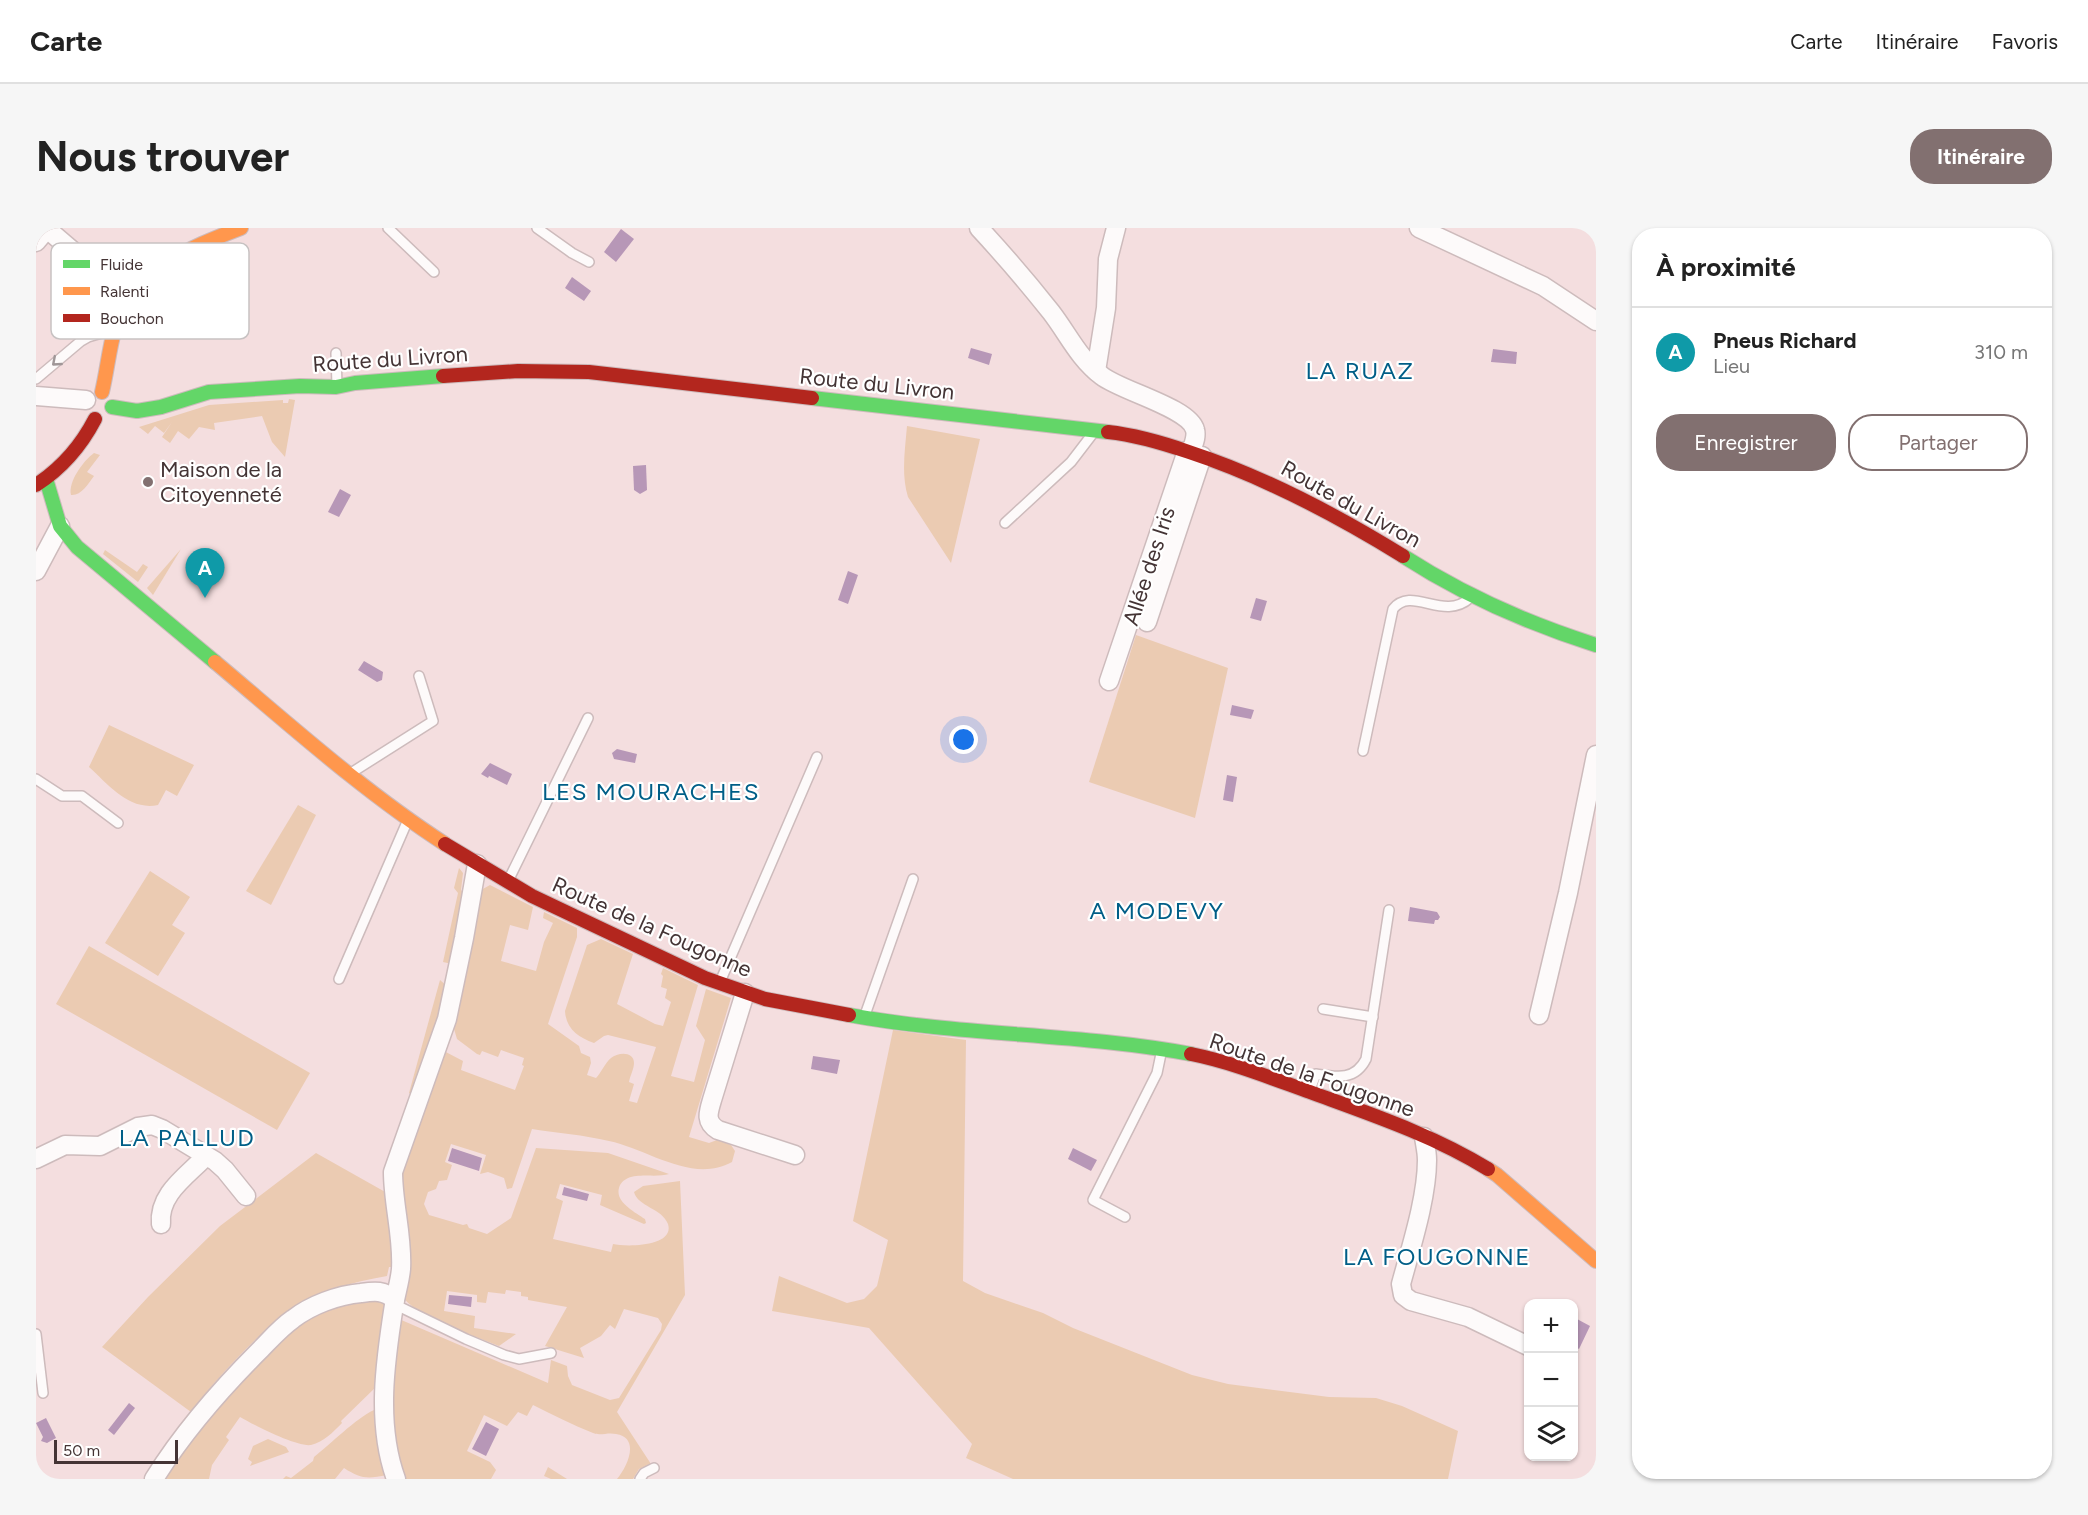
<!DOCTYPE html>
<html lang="fr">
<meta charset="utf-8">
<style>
body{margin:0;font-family:Figtree,sans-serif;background:#f6f6f6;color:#222}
.controls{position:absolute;right:18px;bottom:18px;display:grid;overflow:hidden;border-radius:12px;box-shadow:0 2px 4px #0004}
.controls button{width:54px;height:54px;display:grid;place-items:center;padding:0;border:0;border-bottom:2px solid #e0e0e0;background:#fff;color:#222;font:30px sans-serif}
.scale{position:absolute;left:18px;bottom:15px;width:124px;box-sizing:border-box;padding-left:6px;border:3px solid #443435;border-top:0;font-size:16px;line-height:21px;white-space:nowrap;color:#443435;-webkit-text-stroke:4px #fff;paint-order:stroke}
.you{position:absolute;left:928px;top:512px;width:21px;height:21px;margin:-15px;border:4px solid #fff;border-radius:50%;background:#1a73e8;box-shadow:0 0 0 9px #1a73e833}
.badge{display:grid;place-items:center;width:39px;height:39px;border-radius:50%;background:#827070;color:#fff;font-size:20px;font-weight:700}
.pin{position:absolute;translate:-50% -50px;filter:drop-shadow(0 2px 3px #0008)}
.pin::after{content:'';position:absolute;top:32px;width:21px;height:18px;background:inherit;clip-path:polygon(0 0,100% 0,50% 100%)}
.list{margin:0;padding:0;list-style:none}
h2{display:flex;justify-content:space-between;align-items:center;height:78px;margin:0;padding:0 24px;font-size:26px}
h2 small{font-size:20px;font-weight:400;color:#767676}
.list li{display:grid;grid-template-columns:39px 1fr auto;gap:18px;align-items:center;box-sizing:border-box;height:90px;padding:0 24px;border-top:2px solid #e0e0e0}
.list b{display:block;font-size:22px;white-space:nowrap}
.list p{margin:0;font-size:20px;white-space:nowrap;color:#767676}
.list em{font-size:20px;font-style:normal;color:#767676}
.actions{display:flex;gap:12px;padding:18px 24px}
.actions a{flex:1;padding:14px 0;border:2px solid #827070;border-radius:24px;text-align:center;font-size:21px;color:#827070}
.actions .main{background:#827070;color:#fff}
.icon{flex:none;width:33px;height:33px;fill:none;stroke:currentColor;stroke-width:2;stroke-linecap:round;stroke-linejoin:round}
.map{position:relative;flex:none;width:1560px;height:1251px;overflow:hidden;border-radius:24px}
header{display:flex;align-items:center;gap:36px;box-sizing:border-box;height:84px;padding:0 30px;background:#fff;border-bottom:2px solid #e0e0e0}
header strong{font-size:28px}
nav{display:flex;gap:33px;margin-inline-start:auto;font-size:21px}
.intro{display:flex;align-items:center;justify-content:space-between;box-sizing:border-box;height:144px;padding:0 36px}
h1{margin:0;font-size:42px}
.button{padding:15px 27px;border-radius:24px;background:#827070;color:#fff;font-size:21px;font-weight:700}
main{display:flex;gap:36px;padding:0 36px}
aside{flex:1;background:#fff;border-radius:24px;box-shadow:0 2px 4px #0004}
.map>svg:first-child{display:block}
.green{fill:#ebcbb2}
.water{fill:#b797b7}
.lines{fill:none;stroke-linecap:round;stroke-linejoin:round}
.lane-casing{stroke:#cdbbbc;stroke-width:12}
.street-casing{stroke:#cdbbbc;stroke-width:21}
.fast-casing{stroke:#cdbbbc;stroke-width:16}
.slow-casing{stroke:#cdbbbc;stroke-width:16}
.jam-casing{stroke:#cdbbbc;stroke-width:16}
.lane{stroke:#fdfafa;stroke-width:9}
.street{stroke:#fdfafa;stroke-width:18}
.fast{stroke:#63d668;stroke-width:14}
.slow{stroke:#ff974d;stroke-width:14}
.jam{stroke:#b3261e;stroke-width:14}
.oneway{stroke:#a09798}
.poi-dot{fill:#827070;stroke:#fff;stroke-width:2}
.labels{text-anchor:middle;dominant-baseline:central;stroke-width:4.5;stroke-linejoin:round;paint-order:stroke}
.street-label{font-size:22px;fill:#443435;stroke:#fff}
.poi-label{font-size:22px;fill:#443435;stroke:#fff;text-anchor:start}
.neighbourhood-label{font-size:24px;letter-spacing:1.5px;fill:#005e87;stroke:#fff}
.key{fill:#fff;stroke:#c7c2c2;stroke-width:1.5}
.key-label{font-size:16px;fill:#443435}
</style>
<header>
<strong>Carte</strong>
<nav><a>Carte</a><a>Itinéraire</a><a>Favoris</a></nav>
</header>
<div class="intro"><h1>Nous trouver</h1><a class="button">Itinéraire</a></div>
<main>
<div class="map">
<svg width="1560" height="1251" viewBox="0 0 1560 1251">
<rect width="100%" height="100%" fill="#f4dedf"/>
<g class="green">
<path d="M253,171l6,1 -10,57 -13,-15 -10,-26 -48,7 1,7 -16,-3 -10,12 -11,-8 -8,12 -8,-6 10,-15 -8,11 -9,-7 -7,8 -9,-7 70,-22 74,-5v3h5z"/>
<path d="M871,198l73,13 -29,124 -43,-66c-7,-23 -3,-47 -1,-71z"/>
<path d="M58,225l6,2 -13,17 7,4c-6,8 -13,20 -23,19 -3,-13 12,-34 23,-42z"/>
<path d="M145,321l-28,46 -6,-7z"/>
<path d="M69,322l32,22 6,-8 5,3 -10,15 -35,-28z"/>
<path d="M1100,407l92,33 -33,150 -106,-36z"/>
<path d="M73,497l85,40 -17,31 -11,-6 -8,15c-29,6 -49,-20 -69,-38z"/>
<path d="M262,577l18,10 -45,90 -25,-14z"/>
<path d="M423,640l4,5 -2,17 3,3 -12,71 -9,-2 15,-69 -4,-5z"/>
<path d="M114,643l40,26 -18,28 13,8 -27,43 -53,-33z"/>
<path d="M454,657l43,22 -5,23 -18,-5 -9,36 35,10 8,-29 9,-19 -10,-5 1,-6 33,16v9l-29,87 31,22 2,7 9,4 1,6 -4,12 9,3c5,-5 9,-15 15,-20 7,-6 23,-7 23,5 0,6 -4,13 -5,19l5,2 -5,17 8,2 19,-56 -48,-12 -4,1 -10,7c-16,-6 -28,-14 -29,-32l22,-66 14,-6 32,15 -16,50 38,20 8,2 8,-24 -6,-4 2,-9 -6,-2 2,-11 -2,-2 2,-6 35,17 -27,91 23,6 11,-42 -9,-14 10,-37 25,9 -42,139 20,6 8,-3 14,5 4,6 -3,11c-40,22 -84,-13 -123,-21 -25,-6 -52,-8 -77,-12l-20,59 -5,1 -3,-11 -16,-6 -8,2 6,-19 -35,-11 -6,18 7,3 -5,15 -8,1 -3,8 -8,3 -4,12 5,11 34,10 4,-1 2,4 18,6 24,-16 25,-70 72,5 61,21c-14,5 -44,-5 -50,14 -4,14 16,24 26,31l1,4 -2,1 -44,-19 2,-10 -42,-11 -4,14 7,3 -10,38 58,13 2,-8c13,3 62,3 55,-20 -6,-16 -30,-17 -34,-32l9,-6 37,-5 5,114 -68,117 34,52 -12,5 -6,10h-16c10,-12 24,-41 -1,-45 -8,-2 -16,2 -23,-1 -20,-8 -40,-18 -60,-28l-6,11 -9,-4 -11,14 -23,-11 -17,36 23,11 6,8 -5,9h-89l-13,-78 10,-82 149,64 3,-23 16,6 1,10 4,9 38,15 9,-2 42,-68 1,-6 -4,-6 -34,-9 -9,20 -5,-4 -9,11 -21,12 4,10 -39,-12 22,-39 -39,-7v-3l-7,-1v-4l-15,-2 -1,4 -17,-2 -2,11 -9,-1v-7l-30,-4 -3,20 31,5 -1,12 42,6 -17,12c-20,-8 -85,-31 -95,-48l-6,-124 44,-124 21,11 -2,9 54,20 9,-24 -2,-1 2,-7 -23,-8 -3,7 -16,-6 -2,4 -3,-1 -20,-15 -5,-17 29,-132z"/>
<path d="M53,718l221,127 -33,57 -221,-126z"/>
<path d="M404,752l8,7 -34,109 -5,-3z"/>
<path d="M857,802l73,10 -3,241 22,12 58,20 30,15 119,47 36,9 101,13 47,1 26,8 56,25 -10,48h-435l-47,-21 6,-14 -103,-116 -97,-17 7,-35 68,27 17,-4 13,-13 11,-46 -35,-19z"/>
<path d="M280,925l71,40 9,74h-7l-2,9c-35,6 -70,16 -100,36 -7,5 -14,12 -21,18 -28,25 -52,52 -75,82l-89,-65 46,-50 72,-71z"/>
<path d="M342,1072l7,5 -7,80 -37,36 1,2c-9,9 -18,19 -31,22 -15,2 -57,-20 -71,-28l-14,20 3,3 -17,25 -3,14h-47l60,-79 76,-78 47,-20z"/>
<path d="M338,1182l3,3 10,62c-20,4 -26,4 -43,-7l-9,11h-52l3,-3 5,2 22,-17 1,-4c18,-14 41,-38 60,-47z"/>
<path d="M232,1211l18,8 3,5 -39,14 2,-4 -4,-3 5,-13z"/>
<path d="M512,1239l19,12h-16l-7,-3z"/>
</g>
<g class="water">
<path d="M585,1l13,10 -18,23 -12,-10z"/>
<path d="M536,49l19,14 -7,10 -19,-13z"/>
<path d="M935,120l21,6 -3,11 -21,-7z"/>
<path d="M1457,121l24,3 -1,12 -25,-2z"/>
<path d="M610,237l1,25 -7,4 -6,-4 -1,-24z"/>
<path d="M304,261l11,6 -12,22 -11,-5z"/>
<path d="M812,343l10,4 -10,29 -10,-4z"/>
<path d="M1220,370l11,3 -6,20 -11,-3z"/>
<path d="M328,433l19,11 -1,8 -5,2 -19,-12z"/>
<path d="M1196,477l22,5 -3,9 -21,-4z"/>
<path d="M581,521l20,5 -2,9 -21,-4 -2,-6z"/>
<path d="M454,535l22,11 -5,11 -18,-9 -1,2 -7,-4z"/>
<path d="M1191,547l10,2 -4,25 -10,-2z"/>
<path d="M1374,679l27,5 3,5 -2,3h-3l-1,4 -26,-3z"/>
<path d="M777,828l27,4 -3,14 -26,-5z"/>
<path d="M416,920l30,10 -3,13 -31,-10z"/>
<path d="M1037,920l24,12 -6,11 -23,-12z"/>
<path d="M528,959l25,7 -2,7 -25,-6z"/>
<path d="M413,1067l23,2 -1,10 -23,-3z"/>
<path d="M1541,1091l13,7 -11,23 -5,-3v-19z"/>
<path d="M93,1175l6,5 -21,27 -6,-5z"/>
<path d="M10,1190l10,20 -9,5 -6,-2 2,-4 -7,-14z"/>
<path d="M450,1194l13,7 -13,27 -14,-7z"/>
</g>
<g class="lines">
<defs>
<g id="lane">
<path d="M352,0l46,44"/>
<path d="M501,0l35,25 17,9"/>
<path d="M300,125l1,33"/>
<path d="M0,151l45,-38 7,-4 24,-7"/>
<path d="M969,295l66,-61 23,-30"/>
<path d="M1327,523l30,-142c19,-24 50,13 77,-11"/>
<path d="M315,545l82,-52 -14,-45"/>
<path d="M0,551l26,17h20l36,27"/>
<path d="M472,653l80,-163"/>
<path d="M303,751l68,-157"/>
<path d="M684,754l97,-225"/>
<path d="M1287,781l50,8"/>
<path d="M829,787l48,-136"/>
<path d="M1274,862l6,-16c20,3 39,7 50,-15l23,-149"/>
<path d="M1089,989l-32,-17 64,-127 5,-24"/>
<path d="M358,1076l72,35 38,16 15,4 32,-6"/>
<path d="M0,1106l7,59"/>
<path d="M604,1251l4,-6 10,-5"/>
</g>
<g id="street">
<path d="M943,0c25,27 49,55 72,84 17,22 28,47 51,64 19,15 88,32 93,54 2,7 -2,15 -4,22"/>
<path d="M1383,0l124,58 53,35"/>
<path d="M0,14l11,-13 27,23"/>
<path d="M1060,143l10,-63 2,-49 8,-31"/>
<path d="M0,168l50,4"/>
<path d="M0,343l24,-45"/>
<path d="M1111,394l55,-166"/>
<path d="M1073,453l78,-230"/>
<path d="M709,765l-33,107c-4,13 -7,22 6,30l77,25"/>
<path d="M1503,787l29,-122 28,-138"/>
<path d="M1388,909c1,7 3,15 3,23 0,38 -16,87 -26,124l2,11 8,6 57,16 60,29"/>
<path d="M0,931l29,-14 35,1 38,-19 14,-2 10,4 53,32 10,9 21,26"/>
<path d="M125,996c-3,-30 26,-48 45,-68"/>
<path d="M118,1251c28,-45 68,-91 105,-128 11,-11 21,-23 34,-32 18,-14 45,-24 68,-26 14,-2 23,-3 34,7"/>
<path d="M360,1251c-20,-55 -11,-117 -2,-174 2,-12 6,-24 7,-36 2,-32 -8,-65 -8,-97l54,-153 17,-81 13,-74"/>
</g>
<g id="fast">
<path d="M776,170l296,34"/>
<path d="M76,179l25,4 24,-4 48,-15 91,-6 36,1 19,-4 88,-7"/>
<path d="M10,251l14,47 17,21 138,115"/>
<path d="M1367,328c62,40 123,67 193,89"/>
<path d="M813,787c113,21 229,18 342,39"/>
</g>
<g id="slow">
<path d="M66,164c5,-21 7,-43 13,-64 18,-58 74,-80 126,-100"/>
<path d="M179,434c75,63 148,129 230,182"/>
<path d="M1452,941l9,6 99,86"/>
</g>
<g id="jam">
<path d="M407,148l75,-5 71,1 223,26"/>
<path d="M1072,204c28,3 55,11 81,20 76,25 146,62 214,104"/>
<path d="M0,257c26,-17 45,-39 59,-66"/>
<path d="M409,616l87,52 173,82 60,21 84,16"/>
<path d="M1155,826c40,8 80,24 119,38 60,22 123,43 178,77"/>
</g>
</defs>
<use href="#lane" class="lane-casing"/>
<use href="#street" class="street-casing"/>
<use href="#fast" class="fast-casing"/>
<use href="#slow" class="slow-casing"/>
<use href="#jam" class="jam-casing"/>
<use href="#lane" class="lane"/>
<use href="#street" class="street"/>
<use href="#fast" class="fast"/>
<use href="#slow" class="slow"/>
<use href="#jam" class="jam"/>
</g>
<defs><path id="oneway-chevron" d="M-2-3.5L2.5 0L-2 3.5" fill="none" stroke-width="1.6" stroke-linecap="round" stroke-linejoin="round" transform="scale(1.5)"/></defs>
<use class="oneway" href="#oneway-chevron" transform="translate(20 134) rotate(139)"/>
<circle class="poi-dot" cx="112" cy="254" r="6"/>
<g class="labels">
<g class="street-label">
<text transform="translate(354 131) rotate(-4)">Route du Livron</text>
<text transform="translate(841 156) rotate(6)">Route du Livron</text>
<text transform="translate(1315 276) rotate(29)">Route du Livron</text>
<text transform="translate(1113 338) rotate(-72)">Allée des Iris</text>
<text transform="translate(616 699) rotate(24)">Route de la Fougonne</text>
<text transform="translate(1276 847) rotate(19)">Route de la Fougonne</text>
</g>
<g class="poi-label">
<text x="124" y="241">Maison de la<tspan x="124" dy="25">Citoyenneté</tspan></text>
</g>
<g class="neighbourhood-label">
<text x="1324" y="142">LA RUAZ</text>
<text x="615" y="563">LES MOURACHES</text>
<text x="1121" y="682">A MODEVY</text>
<text x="151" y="909">LA PALLUD</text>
<text x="1401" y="1028">LA FOUGONNE</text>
</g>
</g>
<rect x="15" y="15" width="198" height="96" rx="9" class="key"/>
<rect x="27" y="32" width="27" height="8" fill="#63d668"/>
<rect x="27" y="59" width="27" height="8" fill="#ff974d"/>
<rect x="27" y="86" width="27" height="8" fill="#b3261e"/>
<g class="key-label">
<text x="64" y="42">Fluide</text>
<text x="64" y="69">Ralenti</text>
<text x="64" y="96">Bouchon</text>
</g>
</svg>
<div class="controls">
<button>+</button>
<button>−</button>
<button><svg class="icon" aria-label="layers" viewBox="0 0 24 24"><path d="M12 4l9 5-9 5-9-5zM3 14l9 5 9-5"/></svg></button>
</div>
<div class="scale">50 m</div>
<div class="you"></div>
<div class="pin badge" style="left:169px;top:370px;background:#0f9aa8">A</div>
</div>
<aside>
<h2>À proximité<small></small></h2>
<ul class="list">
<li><span class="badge" style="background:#0f9aa8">A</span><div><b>Pneus Richard</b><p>Lieu</p></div><em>310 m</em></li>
</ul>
<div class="actions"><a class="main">Enregistrer</a><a>Partager</a></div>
</aside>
</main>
